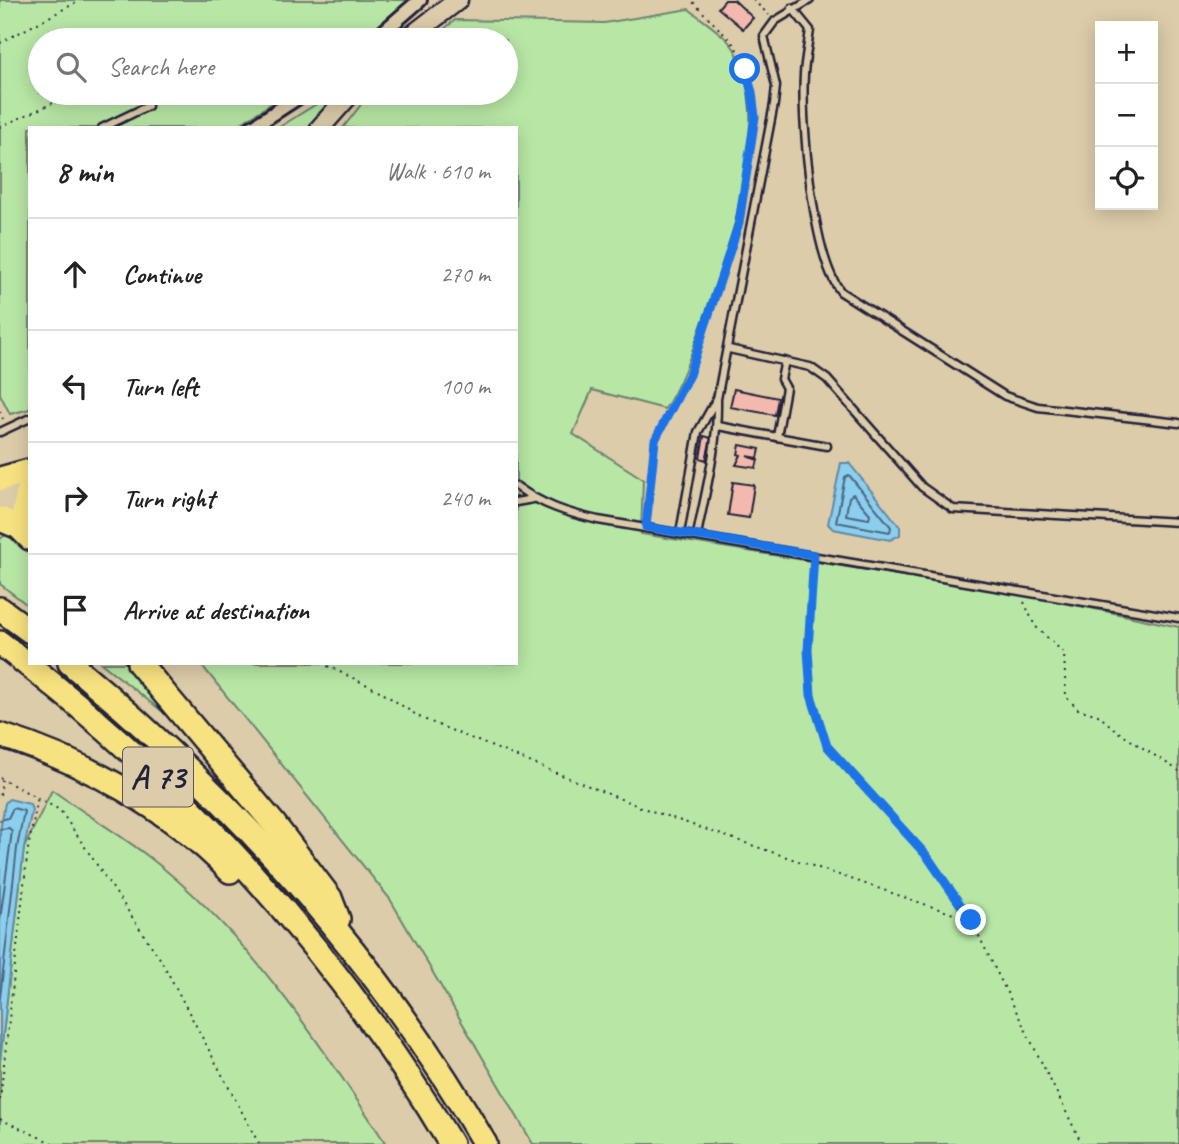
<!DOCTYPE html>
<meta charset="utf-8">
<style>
body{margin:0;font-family:Caveat,sans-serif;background:#f2f2f2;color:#222}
.controls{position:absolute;right:21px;top:21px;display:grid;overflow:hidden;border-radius:0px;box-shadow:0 4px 18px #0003}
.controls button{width:63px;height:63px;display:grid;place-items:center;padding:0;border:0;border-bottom:2px solid #e0e0e0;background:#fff;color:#222;font:35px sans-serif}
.stop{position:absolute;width:21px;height:21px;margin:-16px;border:5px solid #1a73e8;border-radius:50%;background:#fff}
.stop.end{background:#1a73e8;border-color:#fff;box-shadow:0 2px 7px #0008}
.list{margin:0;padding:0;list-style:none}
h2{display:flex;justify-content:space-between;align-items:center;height:91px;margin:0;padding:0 28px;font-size:30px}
h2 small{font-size:23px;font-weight:400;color:#767676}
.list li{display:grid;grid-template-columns:46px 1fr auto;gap:21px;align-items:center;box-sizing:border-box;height:112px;padding:0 28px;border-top:2px solid #e0e0e0}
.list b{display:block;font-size:26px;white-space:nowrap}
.list em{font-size:23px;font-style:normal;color:#767676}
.icon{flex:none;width:38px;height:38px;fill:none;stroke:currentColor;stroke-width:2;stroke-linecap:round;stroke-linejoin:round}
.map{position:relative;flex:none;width:1179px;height:1144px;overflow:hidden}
.search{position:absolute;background:#fff;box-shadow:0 4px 18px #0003;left:28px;top:28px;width:490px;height:77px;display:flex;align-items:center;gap:18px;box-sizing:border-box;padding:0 24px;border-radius:38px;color:#767676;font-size:26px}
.panel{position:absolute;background:#fff;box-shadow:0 4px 18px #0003;left:28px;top:126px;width:490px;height:539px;border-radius:0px}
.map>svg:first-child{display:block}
.green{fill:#b8e7a5;stroke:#6d8470;stroke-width:2}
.water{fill:#8bceed;stroke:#6189a6;stroke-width:2}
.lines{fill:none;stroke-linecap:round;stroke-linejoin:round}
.shore{stroke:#4c6782;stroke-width:2}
.building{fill:#f3b9ae;stroke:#22223b;stroke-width:2}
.lane-casing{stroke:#22223b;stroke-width:11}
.street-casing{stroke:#22223b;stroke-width:18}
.secondary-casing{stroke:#22223b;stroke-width:23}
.highway-casing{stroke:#22223b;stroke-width:28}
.path{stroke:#22223b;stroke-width:2;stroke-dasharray:2 5;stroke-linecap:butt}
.lane{stroke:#ddcca9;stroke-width:6}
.street{stroke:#ddcca9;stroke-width:12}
.secondary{stroke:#ddcca9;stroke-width:18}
.highway{stroke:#f7e281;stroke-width:23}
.route{stroke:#1a73e8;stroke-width:9}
.labels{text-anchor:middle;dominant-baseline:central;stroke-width:6;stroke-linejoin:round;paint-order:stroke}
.shield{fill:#ddcca9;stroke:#5a555c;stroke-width:2}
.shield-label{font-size:33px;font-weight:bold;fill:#22223b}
</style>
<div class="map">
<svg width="1179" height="1144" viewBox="0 0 1179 1144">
<rect width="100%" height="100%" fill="#ddcca9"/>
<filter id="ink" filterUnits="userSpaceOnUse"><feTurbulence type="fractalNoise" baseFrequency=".0143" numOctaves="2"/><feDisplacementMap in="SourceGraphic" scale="14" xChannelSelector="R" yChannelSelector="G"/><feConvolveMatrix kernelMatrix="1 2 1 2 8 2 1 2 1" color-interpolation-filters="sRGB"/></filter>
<g filter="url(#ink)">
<g class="green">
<path d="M0,0h408l-46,40h-322v53h247l-53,35h-204v281l-20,5 -10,-20z"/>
<path d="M689,9c14,12 39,27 47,43 36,72 -4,188 -29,259 -13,34 -23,68 -42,98l-73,-19 -19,44 70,45 -2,55 412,66 126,27v517h-646l-143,-245 -190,-236h316v-535h-173l27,-35h136v-53h-75l24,-20 149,3z"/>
<path d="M334,93l6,5 -27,30h-35z"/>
<path d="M7,534l23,20v53l-30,-23v-45z"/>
<path d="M101,663h26l55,64z"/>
<path d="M52,790c32,23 66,43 97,67 96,73 172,187 237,287h-386v-83l24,-213z"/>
</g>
<g class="water">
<path d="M841,463h8l51,64v8l-10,5 -57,-11 -5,-5z"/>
<path d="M9,799l21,5 2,6 -8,38 -24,213v-230l5,-28z"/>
</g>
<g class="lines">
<g class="shore">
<path d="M849,475l42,52 -1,5 -54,-10 9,-45z"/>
<path d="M853,494l17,20 -1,5 -23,-4 3,-18z"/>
<path d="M0,820l8,-2 5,-10 11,3 -7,37 -17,150"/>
<path d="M0,829l9,-1 3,3 -12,89"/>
</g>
</g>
<g class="building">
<path d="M725,0h9l19,18 -10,11 -25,-21z"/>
<path d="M734,389l44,9 -3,17 -45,-8z"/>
<path d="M704,436l7,2 -5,22 -6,-2z"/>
<path d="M740,445l20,4 -2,9 -11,-2 11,4 -2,8 -20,-3 5,-10 -3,-1z"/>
<path d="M733,482l21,3 -5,33 -21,-3z"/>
</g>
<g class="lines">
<defs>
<g id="lane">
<path d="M792,8l18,22c-2,15 -5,29 -6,44 -3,47 8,182 37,218l164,104 33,11 141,16"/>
<path d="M102,128l46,-22"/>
<path d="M729,349l81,18 17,12 95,108 31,22 226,13"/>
<path d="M718,426l59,11 9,-49 -5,-9 4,-18"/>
<path d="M0,432l30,-14"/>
<path d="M777,437l50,9"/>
<path d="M516,486c26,19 51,27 82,34l581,98"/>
<path d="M516,502l17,-3"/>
<path d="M680,533l18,-101 18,-32"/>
<path d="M697,535c9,-46 21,-89 20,-136l57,-295 2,-18 -12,-50 11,-15 35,-21"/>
</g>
<g id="street">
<path d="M374,40l46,-40"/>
<path d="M251,128l54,-35"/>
</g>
<g id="secondary">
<path d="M406,40l52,-40"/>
<path d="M320,128l31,-35"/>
<path d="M0,495l24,-21"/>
<path d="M0,509l13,-4 17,-13"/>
</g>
<g id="highway">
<path d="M0,479l29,-8"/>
<path d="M28,493l-4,19 6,14"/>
<path d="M0,519l19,8 11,11"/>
<path d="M0,609l30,22"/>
<path d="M0,643c181,137 335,306 451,501"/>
<path d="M70,663c163,136 309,297 415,481"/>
<path d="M139,663l135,161 56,74 8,21"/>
<path d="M0,735c85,27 168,72 230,136"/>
</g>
</defs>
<use href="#lane" class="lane-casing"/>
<use href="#street" class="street-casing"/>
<use href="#secondary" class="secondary-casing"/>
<use href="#highway" class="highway-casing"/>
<g class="path">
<path d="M258,0l2,5"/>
<path d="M753,0l16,15"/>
<path d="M0,43l81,-43"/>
<path d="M0,127l75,-34"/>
<path d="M0,411l3,8"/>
<path d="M647,519l8,-79 34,-65 42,-121 8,-31 15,-94 -1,-37 -14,-39 -7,-11 -41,-42"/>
<path d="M813,565c-3,60 -11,121 13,178 10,23 42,50 59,69 33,34 61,68 86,108l111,224"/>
<path d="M1024,602l11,24 29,27 2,44 12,12 20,6 20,17 61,39"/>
<path d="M321,663l57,27 43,28 222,90 328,112"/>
<path d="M0,778l60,32 101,150 98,184"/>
<path d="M0,795l2,-15"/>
<path d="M0,1100l28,-251 10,-52"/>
<path d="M0,1119l54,25"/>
</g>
<use href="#lane" class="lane"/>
<use href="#street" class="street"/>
<use href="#secondary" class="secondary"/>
<use href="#highway" class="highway"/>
</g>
</g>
<g class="lines" filter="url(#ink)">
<path class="route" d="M745,69l7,23 3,25 -16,106 -50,152 -34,65 -9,87 168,28 -6,95 3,45 16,51 100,110 44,64"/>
</g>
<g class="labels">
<rect class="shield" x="123" y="747.5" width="70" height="59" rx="5"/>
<g class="shield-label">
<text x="158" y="777">A 73</text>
</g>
</g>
</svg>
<div class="controls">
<button>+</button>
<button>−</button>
<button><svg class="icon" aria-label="locate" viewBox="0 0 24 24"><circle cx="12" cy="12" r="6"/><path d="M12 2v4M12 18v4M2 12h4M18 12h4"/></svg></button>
</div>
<div class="stop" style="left:745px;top:69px"></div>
<div class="stop end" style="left:971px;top:920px"></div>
<div class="search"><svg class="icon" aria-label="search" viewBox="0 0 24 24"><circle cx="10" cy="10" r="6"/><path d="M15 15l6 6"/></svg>Search here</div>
<section class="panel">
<h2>8 min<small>Walk · 610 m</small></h2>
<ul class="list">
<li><svg class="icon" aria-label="ahead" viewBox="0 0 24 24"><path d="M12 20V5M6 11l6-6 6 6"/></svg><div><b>Continue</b></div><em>270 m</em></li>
<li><svg class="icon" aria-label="left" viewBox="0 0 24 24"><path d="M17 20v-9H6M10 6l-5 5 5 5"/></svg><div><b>Turn left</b></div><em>100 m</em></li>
<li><svg class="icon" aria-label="right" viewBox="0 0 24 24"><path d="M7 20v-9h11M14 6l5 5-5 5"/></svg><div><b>Turn right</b></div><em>240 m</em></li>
<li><svg class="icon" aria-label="arrive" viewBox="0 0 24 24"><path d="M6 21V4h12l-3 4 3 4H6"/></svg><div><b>Arrive at destination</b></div></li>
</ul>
</section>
</div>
